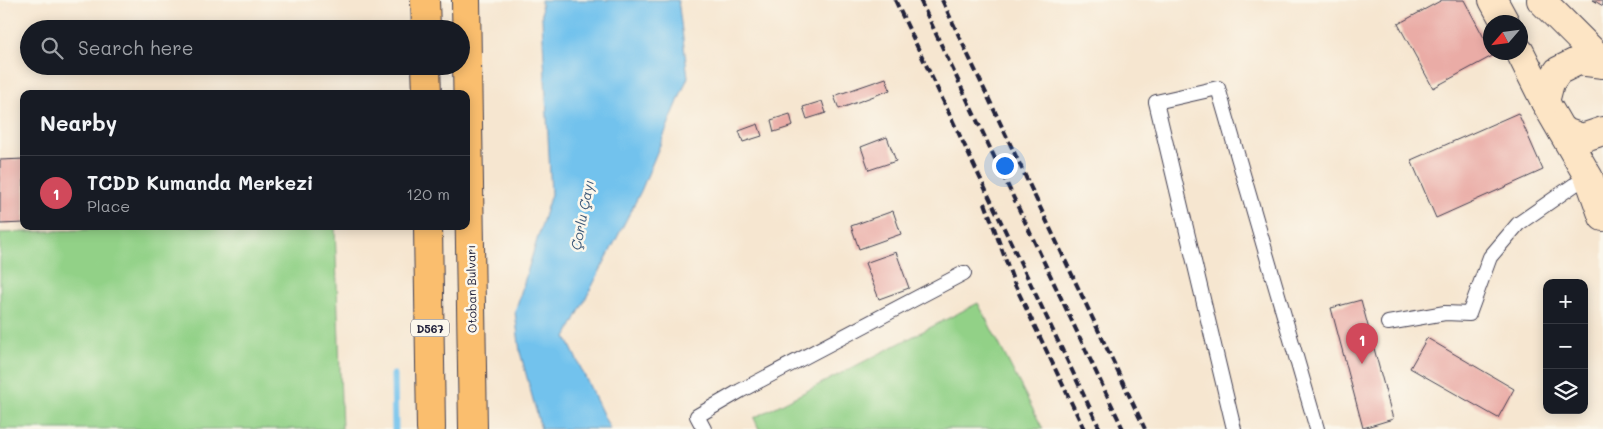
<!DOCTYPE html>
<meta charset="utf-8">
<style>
body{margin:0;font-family:Mali,sans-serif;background:#242831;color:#f1f3f6}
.controls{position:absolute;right:15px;bottom:15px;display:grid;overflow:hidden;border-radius:10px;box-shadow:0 2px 12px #0003}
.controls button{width:45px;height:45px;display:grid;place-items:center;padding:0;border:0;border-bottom:1px solid #363941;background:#171b24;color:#f1f3f6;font:25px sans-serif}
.compass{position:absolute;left:1483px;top:15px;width:45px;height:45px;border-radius:50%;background:#171b24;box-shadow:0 2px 12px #0003;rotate:242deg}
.you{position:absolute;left:1004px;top:165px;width:18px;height:18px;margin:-12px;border:4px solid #fff;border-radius:50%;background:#1a73e8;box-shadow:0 0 0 8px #1a73e833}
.badge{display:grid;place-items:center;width:32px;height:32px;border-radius:50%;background:#d1495b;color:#fff;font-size:16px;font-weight:700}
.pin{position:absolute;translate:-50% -41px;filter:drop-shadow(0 1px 2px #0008)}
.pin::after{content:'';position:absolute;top:26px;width:18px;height:15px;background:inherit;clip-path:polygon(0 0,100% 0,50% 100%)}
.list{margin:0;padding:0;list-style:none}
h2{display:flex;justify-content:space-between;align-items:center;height:65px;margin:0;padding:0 20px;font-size:21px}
h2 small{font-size:16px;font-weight:400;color:#9ea1a6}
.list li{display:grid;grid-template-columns:32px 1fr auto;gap:15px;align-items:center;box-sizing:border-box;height:75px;padding:0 20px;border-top:1px solid #363941}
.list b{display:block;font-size:19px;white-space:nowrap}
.list p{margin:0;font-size:16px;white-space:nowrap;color:#9ea1a6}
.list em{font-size:16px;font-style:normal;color:#9ea1a6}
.icon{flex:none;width:28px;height:28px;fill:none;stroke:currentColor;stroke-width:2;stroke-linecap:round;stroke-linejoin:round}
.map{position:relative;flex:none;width:1603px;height:429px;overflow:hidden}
.search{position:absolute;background:#171b24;box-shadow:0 2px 12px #0003;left:20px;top:20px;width:450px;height:55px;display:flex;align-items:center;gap:12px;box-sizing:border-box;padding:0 18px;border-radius:28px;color:#9ea1a6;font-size:19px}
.panel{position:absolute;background:#171b24;box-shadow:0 2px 12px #0003;left:20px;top:90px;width:450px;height:140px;border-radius:10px}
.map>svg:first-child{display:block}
.green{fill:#92d187;stroke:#5a7a61}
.water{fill:#72c2ed;stroke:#4a7294}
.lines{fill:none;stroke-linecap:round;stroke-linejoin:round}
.stream{stroke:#72c2ed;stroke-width:7}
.building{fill:#eaaca6}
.service-casing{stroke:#423f51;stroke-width:16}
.secondary-casing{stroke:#423f51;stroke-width:30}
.trunk-casing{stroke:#423f51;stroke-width:30}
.service{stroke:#fff;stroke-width:14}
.secondary{stroke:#fde5c5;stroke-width:28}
.trunk{stroke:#fabe6e;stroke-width:28}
.rail{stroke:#22223b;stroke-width:4;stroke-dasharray:8 4;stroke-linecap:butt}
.labels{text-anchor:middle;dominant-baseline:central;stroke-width:5;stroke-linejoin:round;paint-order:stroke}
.shield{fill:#fbf7ec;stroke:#636270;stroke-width:1}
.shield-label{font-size:11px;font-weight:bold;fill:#22223b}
.street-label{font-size:12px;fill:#22223b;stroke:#fbf7ec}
.water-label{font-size:14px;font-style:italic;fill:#3e5a79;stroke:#fbf7ec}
</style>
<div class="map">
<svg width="1603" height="429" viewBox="0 0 1603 429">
<rect width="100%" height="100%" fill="#fbf7ec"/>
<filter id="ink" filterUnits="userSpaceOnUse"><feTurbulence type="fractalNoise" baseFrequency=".02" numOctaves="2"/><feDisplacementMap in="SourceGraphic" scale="10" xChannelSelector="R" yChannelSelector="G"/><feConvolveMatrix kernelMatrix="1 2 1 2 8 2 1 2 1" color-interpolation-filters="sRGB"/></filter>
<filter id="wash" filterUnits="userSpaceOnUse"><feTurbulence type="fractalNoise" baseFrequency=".0096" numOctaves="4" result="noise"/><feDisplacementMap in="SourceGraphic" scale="20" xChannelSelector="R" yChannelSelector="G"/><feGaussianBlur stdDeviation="1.12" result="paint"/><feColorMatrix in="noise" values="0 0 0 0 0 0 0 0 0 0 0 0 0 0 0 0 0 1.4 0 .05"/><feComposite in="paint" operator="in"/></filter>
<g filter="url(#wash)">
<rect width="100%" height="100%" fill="#f6e6d0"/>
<g class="green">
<path d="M185,226h150l7,203h-342v-196z"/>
<path d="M978,303l65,126h-284l-5,-11z"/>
</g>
<path class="water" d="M541,0h137l10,77 -47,114 -75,146 44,92h-69l-21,-77 -5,-40 36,-118z"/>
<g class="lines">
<path class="stream" d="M394,375l1,54"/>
</g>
<g id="blocks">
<g class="building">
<path d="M1442,0h22l26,49v3h2l2,3 -61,33 -35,-64z"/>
<path d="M1593,0h10v6z"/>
<path d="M886,78l4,12 -51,19 -5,-13z"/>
<path d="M822,101l4,12 -19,6 -4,-12z"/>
<path d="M1518,113l25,57 -107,48 -25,-58z"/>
<path d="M790,114l3,12 -19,6 -3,-12z"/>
<path d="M758,124l4,12 -19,6 -4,-11z"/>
<path d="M887,137l9,24 -27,9 -8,-23z"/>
<path d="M24,159v64l-24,1v-64z"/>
<path d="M893,211l8,23 -42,15 -8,-23z"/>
<path d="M896,252l13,36 -30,11 -14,-36z"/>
<path d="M1361,300l32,119 -30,9 -32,-120z"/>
<path d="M1427,338l87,51 -16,29 -88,-50z"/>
</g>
</g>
</g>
<g filter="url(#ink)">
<use href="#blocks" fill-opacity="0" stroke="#423f51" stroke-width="1"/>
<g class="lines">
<defs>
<g id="service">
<path d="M1388,323l57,-10 24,1 21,-57 28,-33 56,-39 15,-7"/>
<path d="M704,429l-7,-13 43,-25 224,-118"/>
<path d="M1234,429l-78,-327 62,-14 99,341"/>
</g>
<g id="secondary">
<path d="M1493,0l12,22"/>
<path d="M1541,0l62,62"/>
<path d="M1520,52l25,50 44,76 14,39"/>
<path d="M1545,102l5,-19 8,-12 20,-10 25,3"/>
<path d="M1562,131l20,7 21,-7"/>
</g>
<g id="trunk">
<path d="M425,0l1,29"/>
<path d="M466,0l7,429"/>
<path d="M426,66l1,28"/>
<path d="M428,226l3,203"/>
</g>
</defs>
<use href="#service" class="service-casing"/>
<use href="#secondary" class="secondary-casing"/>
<use href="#trunk" class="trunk-casing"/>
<use href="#service" class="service"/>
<use href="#secondary" class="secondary"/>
<use href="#trunk" class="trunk"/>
<g class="rail">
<path d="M895,0l205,429"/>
<path d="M920,0l203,429"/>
<path d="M942,0l203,429"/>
<path d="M985,203l29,80 70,146"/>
</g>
</g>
</g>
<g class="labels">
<rect class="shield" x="411" y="319.5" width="38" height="17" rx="4"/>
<g class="shield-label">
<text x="430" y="328">D567</text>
</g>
<g class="street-label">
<text transform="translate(471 289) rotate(-91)">Otoban Bulvarı</text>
</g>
<g class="water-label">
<text transform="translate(582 215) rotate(-79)">Çorlu Çayı</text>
</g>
</g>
</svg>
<div class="controls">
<button>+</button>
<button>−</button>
<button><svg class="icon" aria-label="layers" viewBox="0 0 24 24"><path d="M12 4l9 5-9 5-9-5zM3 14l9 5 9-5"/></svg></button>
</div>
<svg class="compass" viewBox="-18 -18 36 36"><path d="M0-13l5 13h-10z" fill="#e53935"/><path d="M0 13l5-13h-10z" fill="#9ea1a6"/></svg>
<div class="you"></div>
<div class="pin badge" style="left:1362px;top:364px">1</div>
<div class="search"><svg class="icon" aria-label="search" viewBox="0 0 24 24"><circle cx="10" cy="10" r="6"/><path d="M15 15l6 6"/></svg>Search here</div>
<section class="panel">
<h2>Nearby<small></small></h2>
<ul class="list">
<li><span class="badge">1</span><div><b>TCDD Kumanda Merkezi</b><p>Place</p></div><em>120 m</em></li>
</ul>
</section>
</div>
